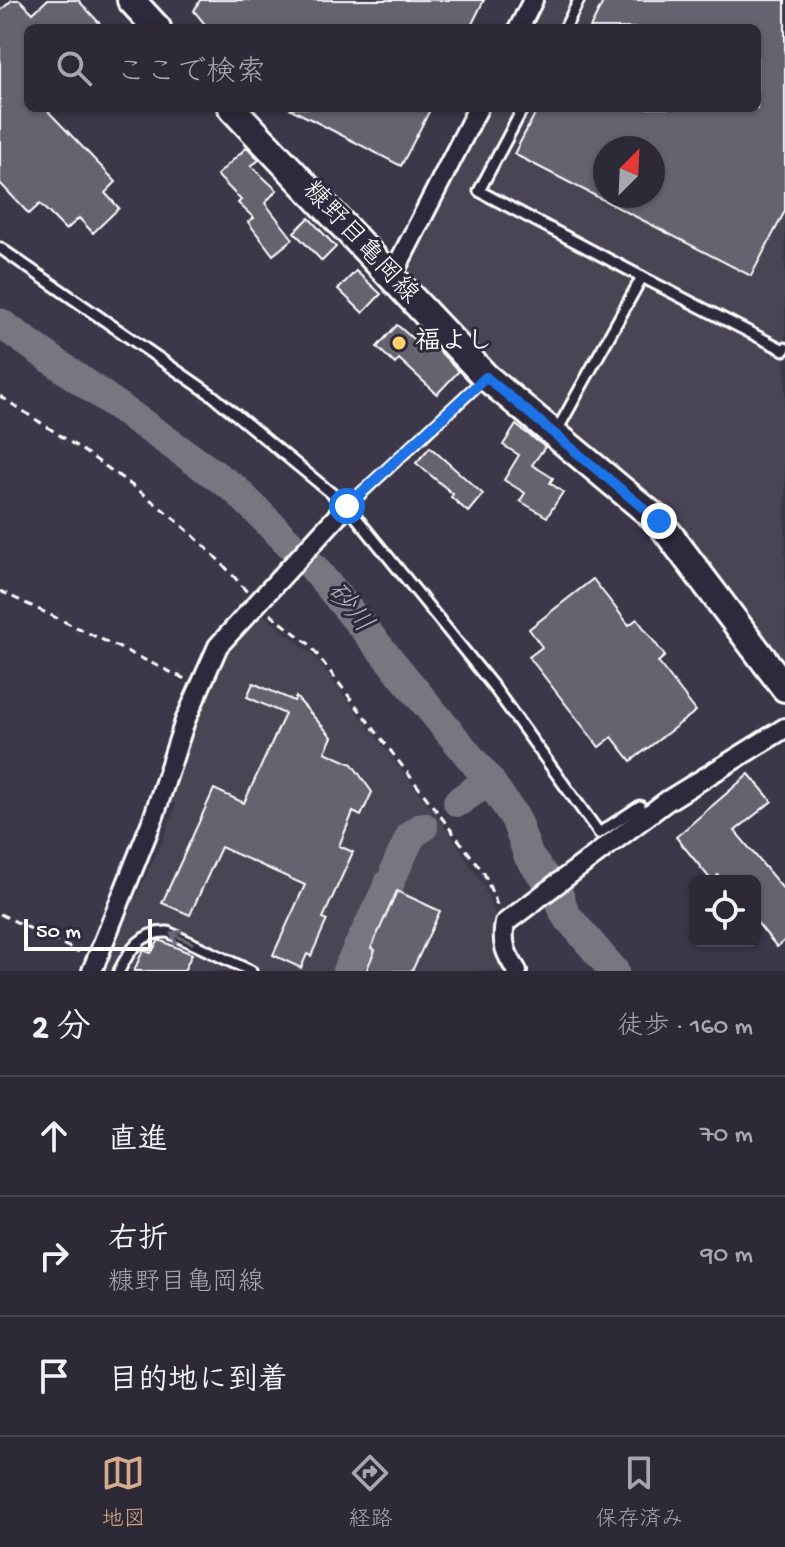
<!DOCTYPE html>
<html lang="ja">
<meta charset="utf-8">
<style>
body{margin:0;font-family:"Gochi Hand","Klee One",sans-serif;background:#393542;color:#f1f3f6}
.controls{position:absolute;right:24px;bottom:24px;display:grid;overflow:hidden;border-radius:12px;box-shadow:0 2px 6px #0004}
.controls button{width:72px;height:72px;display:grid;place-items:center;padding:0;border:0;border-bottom:2px solid #484552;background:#2d2937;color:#f1f3f6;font:40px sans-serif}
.compass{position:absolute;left:593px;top:136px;width:72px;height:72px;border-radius:50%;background:#2d2937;box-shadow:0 2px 6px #0004;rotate:24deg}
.scale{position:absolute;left:24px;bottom:20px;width:128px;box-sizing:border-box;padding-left:8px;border:4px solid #fff;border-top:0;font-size:22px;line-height:28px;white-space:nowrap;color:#fff;-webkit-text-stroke:6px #2f2a3d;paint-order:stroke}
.stop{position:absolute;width:24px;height:24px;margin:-18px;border:6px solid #1a73e8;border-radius:50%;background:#fff}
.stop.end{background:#1a73e8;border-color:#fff;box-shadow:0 2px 8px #0008}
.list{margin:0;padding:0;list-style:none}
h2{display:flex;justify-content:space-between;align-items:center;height:104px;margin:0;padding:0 32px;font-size:34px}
h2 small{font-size:26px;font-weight:400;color:#a7a6ad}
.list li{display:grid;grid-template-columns:52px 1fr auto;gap:24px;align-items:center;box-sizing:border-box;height:120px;padding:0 32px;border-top:2px solid #484552}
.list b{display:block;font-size:30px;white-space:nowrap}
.list p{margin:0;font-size:26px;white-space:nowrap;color:#a7a6ad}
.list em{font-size:26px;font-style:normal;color:#a7a6ad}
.icon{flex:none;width:44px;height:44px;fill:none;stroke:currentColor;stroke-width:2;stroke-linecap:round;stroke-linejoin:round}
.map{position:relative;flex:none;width:785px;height:971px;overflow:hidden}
.search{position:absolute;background:#2d2937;box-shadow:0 2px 6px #0004;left:24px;right:24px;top:24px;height:88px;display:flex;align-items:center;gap:20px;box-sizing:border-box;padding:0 28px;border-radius:12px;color:#a7a6ad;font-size:30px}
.sheet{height:464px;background:#2d2937}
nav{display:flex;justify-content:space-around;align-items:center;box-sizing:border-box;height:112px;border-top:2px solid #484552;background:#2d2937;font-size:22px;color:#a7a6ad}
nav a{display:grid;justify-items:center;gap:4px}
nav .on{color:#d6ab8b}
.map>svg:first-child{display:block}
.built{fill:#494455;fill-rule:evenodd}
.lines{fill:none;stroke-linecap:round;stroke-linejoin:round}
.river{stroke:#797682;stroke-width:30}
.building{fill:#666270;stroke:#fff;stroke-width:2;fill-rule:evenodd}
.service-casing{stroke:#fff;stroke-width:15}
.minor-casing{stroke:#fff;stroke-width:24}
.secondary-casing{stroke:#fff;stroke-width:32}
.path{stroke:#fff;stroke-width:3;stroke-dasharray:8 6;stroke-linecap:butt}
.service{stroke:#2f2a3d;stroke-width:9}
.minor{stroke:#2f2a3d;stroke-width:18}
.secondary{stroke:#2f2a3d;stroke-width:26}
.oneway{stroke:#6d6a77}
.route{stroke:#1a73e8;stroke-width:10}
.poi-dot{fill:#ffd166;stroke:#2f2a3d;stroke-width:3}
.labels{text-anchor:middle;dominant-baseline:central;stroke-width:6;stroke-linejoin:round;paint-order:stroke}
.street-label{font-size:26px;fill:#fff;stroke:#2f2a3d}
.poi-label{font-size:26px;font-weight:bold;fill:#fff;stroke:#2f2a3d;text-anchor:start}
.water-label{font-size:28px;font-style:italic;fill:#b5b4ba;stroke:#2f2a3d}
</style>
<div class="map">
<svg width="785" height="971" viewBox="0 0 785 971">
<rect width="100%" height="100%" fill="#3c3749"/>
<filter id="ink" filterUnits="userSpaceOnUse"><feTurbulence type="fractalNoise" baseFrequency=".0125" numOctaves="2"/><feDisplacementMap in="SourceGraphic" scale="16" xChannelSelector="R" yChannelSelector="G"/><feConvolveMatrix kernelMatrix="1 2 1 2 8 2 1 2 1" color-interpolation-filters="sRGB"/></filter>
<g filter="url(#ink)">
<g class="built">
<path d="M533,0h252v687l-126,-166 -268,-243 87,-170h279v-80h-238zM605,148h48v48h-48z"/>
<path d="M257,614l8,2 49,40 136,177 34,54 11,27v23l15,34h-409l64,-136 11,-30 -8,-6 40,-113 13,-27z"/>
</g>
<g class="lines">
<g class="river">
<path d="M0,323l235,166 78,78 176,213 26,38 14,39 30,39 6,18 49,57"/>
<path d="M458,802l31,-22"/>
<path d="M395,870l16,-35 12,-8"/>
<path d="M347,971l43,-89"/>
</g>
</g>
<g class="building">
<path d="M12,0h8l13,13 14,-13h31l26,28h-76v80h17l71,74 -11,11 14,15 -26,25 -14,-15 -13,12 -26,-26 -11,10 -29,-31v-172z"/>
<path d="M200,0h284l-14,28h-262l-14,-17z"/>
<path d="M604,0h181v211l-34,65 -237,-122 24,-46h219v-80h-167zM605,148h48v48h-48z"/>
<path d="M289,108h142l-30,58z"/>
<path d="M247,147l12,13 -8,6 26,24 -12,13 28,36 -20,16 -25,-33 6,-4 -16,-15 3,-3 -24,-25z"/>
<path d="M309,218l27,29 -14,14 -28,-29z"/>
<path d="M356,271l25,23 -18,19 -25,-24z"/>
<path d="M397,325l29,25 6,-6 27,27 -22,23 -38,-35 -4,5 -18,-17z"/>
<path d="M516,425l29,22 -13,18 21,13 -3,5 13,9 -16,25 -27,-16 5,-8 -21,-13 15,-25 -16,-10z"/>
<path d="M430,447l53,47 -15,18 -17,-15 2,-3 -37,-31z"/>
<path d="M593,579l36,46 8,-6 28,37 -7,6 38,49 -65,50 -19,-24 -13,10 -70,-90 13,-10 -13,-18z"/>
<path d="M253,683l41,18 2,-4 36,40 -7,15 27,12 20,28 -11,24 -8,-4 -14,34 14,6 -30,66 4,2 -16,36 -4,-2 -6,14 -28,-13 32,-70 -84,-38 -31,68 -28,-12 52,-114 30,14 41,-89 -38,-17z"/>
<path d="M749,774l23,27 -37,30 50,60v49l-8,7 -22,-27v-39h-32l-5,-6 -6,6 -36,-44z"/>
<path d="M397,891l43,20 -28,60h-46l9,-21 -4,-2z"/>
<path d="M159,940l33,14 -8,17h-50l9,-21 8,3z"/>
</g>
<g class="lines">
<defs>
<g id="service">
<path d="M565,28l14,-28"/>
<path d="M523,108l-44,83 163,86 -87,157"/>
<path d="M0,248l212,147 135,111 146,180 106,147 41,-27"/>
<path d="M642,277l142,73 1,-2"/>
<path d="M343,510l142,-132"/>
<path d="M119,971c11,-22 23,-40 49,-39l83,39"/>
</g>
<g id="minor">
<path d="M519,28l14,-28"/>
<path d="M391,278l87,-170"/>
<path d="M92,971l62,-155 31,-95 33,-75 123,-134"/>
<path d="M517,971c-11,-17 -16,-27 -12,-48l162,-122 118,-73"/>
</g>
<g id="secondary">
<path d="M131,0l26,28"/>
<path d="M232,108l254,269 173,144 126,167"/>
</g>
</defs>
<use href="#service" class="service-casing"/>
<use href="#minor" class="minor-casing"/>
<use href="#secondary" class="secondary-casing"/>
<g class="path">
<path d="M0,396c88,58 180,114 247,196"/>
<path d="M0,591l185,88"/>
<path d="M270,614l39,30 175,229 13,32"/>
<path d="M0,914l79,38"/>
</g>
<use href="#service" class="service"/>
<use href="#minor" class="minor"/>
<use href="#secondary" class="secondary"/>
</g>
<defs><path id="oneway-shaft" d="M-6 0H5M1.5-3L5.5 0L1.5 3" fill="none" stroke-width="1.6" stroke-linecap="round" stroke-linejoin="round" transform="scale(2)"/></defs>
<use class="oneway" href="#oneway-shaft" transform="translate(181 938) rotate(-155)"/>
</g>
<g class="lines" filter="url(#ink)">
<path class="route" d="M347,506l139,-129 173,144"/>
</g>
<circle class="poi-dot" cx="399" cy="343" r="8"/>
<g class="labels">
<g class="street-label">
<text transform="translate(359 244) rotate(47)">糠野目亀岡線</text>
</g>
<g class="poi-label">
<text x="415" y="343">福よし</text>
</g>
<g class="water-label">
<text transform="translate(348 609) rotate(50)">砂川</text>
</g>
</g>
</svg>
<div class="controls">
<button><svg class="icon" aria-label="locate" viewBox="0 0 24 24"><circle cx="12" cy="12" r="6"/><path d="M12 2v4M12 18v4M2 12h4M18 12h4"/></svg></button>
</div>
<svg class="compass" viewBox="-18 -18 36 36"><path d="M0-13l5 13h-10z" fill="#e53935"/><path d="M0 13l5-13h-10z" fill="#a7a6ad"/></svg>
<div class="scale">50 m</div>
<div class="stop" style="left:347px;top:506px"></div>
<div class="stop end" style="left:659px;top:521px"></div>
<div class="search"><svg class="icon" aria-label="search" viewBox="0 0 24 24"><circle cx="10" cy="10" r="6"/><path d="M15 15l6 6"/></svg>ここで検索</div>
</div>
<section class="sheet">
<h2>2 分<small>徒歩 · 160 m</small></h2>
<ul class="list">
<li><svg class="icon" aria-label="ahead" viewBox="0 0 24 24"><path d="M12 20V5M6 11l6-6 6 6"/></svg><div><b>直進</b></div><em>70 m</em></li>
<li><svg class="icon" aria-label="right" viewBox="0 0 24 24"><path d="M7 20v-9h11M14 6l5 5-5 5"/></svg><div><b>右折</b><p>糠野目亀岡線</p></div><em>90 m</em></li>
<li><svg class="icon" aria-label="arrive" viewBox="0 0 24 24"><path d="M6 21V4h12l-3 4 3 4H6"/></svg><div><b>目的地に到着</b></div></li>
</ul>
</section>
<nav>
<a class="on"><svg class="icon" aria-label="map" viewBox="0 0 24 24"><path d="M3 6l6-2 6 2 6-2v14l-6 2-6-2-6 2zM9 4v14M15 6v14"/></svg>地図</a>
<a><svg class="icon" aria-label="directions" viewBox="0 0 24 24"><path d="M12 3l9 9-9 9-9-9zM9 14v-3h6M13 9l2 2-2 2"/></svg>経路</a>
<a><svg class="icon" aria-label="saved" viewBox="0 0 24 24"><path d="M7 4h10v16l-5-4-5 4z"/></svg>保存済み</a>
</nav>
